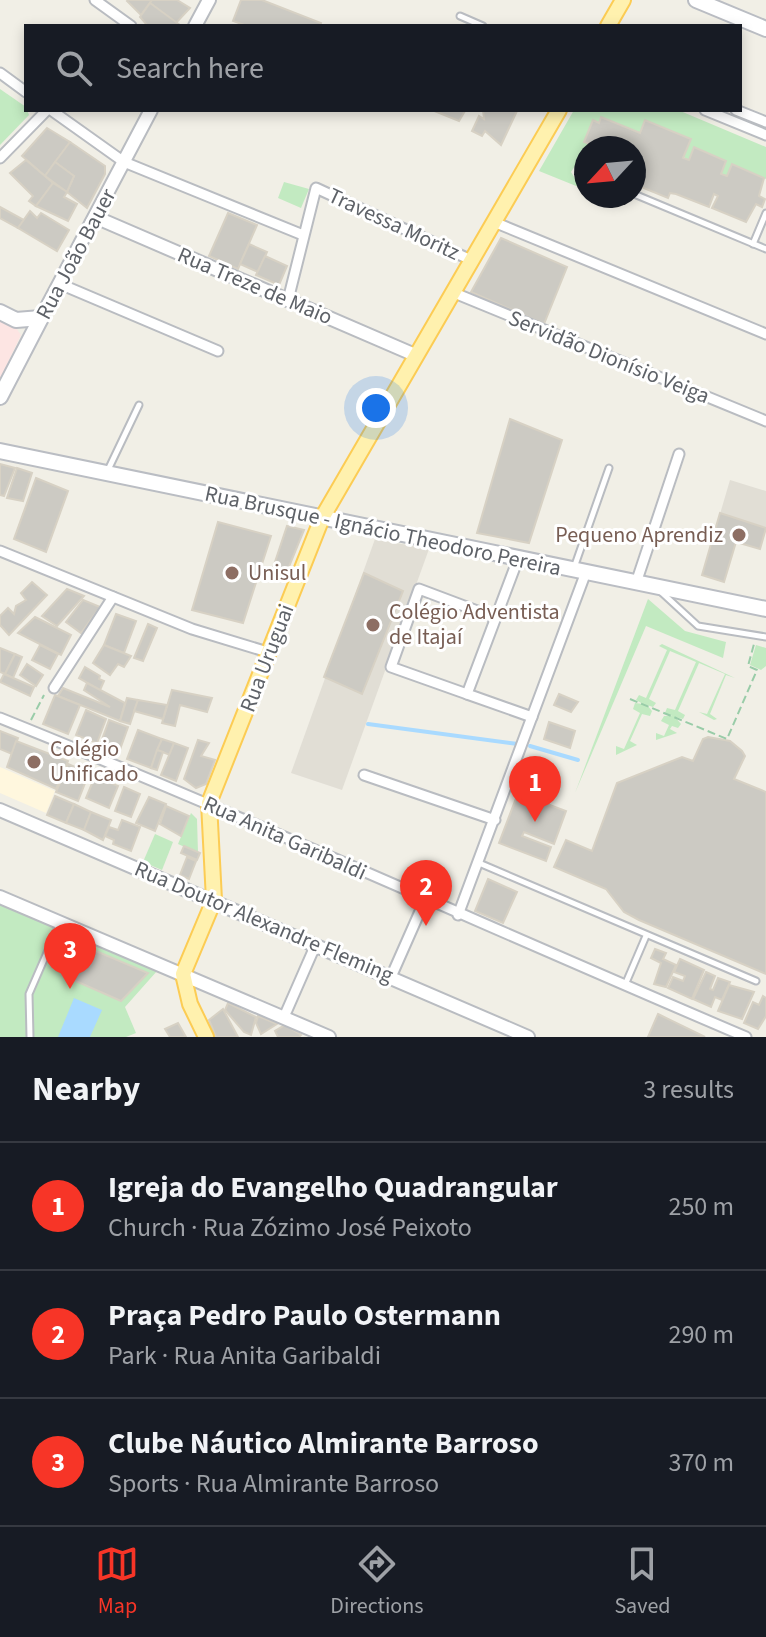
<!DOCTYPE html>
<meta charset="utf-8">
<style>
body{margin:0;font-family:"Source Sans 3",sans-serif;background:#20242c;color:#f1f3f6}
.compass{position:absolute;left:574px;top:136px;width:72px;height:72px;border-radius:50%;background:#171b24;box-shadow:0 4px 12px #0003;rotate:244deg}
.you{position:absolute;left:376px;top:408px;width:28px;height:28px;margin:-20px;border:6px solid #fff;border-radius:50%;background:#1a73e8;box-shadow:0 0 0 12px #1a73e833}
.badge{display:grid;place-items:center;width:52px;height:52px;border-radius:50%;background:#f73527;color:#fff;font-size:26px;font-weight:700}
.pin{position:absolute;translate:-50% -66px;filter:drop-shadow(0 2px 4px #0008)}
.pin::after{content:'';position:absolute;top:42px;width:28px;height:24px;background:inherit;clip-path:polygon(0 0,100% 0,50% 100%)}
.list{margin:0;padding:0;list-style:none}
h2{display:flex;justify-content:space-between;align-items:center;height:104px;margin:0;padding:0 32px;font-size:34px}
h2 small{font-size:26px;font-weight:400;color:#9ea1a6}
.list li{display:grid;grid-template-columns:52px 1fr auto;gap:24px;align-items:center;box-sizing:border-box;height:128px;padding:0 32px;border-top:2px solid #363941}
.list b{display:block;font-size:30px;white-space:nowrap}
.list p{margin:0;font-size:26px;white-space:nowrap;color:#9ea1a6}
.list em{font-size:26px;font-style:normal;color:#9ea1a6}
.icon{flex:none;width:44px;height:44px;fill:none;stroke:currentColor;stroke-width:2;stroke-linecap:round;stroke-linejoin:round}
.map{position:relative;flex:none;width:766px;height:1037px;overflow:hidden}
.search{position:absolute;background:#171b24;box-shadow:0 4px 12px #0003;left:24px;right:24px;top:24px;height:88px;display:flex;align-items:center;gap:20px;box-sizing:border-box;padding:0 28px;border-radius:0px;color:#9ea1a6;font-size:30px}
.sheet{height:488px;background:#171b24}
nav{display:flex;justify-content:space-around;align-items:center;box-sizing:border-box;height:112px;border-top:2px solid #363941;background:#171b24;font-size:22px;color:#9ea1a6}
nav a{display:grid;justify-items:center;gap:4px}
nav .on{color:#f73527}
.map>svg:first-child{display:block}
.commercial{fill:#fff7de}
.education{fill:#e1ded5}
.medical{fill:#fde5e3}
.green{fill:#c2eac1}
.water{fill:#a9daff}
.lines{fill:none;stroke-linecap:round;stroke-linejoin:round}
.stream{stroke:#a9daff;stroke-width:4}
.building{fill:#cccac3;stroke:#d7d1c4;stroke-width:2}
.service-casing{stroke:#b9bcc1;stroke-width:9}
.minor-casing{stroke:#b9bcc1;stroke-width:13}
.tertiary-casing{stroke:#b9bcc1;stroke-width:16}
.secondary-casing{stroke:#babdc3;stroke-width:18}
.primary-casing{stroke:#fccc54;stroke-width:18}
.path{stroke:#99cca8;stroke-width:2;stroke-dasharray:8 4;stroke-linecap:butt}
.service{stroke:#fff;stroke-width:5}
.minor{stroke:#fff;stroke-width:9}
.tertiary{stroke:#fff;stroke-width:12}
.secondary{stroke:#fff;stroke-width:14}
.primary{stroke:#fff1ae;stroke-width:14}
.education-dot{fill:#8d6e63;stroke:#fff;stroke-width:3}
.labels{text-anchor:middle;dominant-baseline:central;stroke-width:6;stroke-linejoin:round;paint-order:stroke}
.street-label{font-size:22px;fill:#5e6268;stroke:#fff}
.education-label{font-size:22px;fill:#785e54;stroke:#fff;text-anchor:start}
</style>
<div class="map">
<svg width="766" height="1037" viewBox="0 0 766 1037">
<rect width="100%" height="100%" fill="#f1efe6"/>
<path class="commercial" d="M0,767l55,24 -9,22 -46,-20z"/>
<g class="education">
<path d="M730,480l36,11v38l-6,20 -24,-7 -12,40 -22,-7z"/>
<path d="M375,539l54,10 -87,241 -51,-17z"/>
</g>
<path class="medical" d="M0,320l16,8 5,7 -21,44z"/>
<g class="green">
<path d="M0,89l26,18 3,8 -29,30z"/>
<path d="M574,110h104l88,37v32l-34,-14 -5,11 -6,-2 5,-13 -32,-13 -5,12 -49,-27 -38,-16 -17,25 5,2 -4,4v16l-9,-1 -6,9 7,11 8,-1v8l-47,-19z"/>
<path d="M284,182l25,7 -8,19 -23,-10z"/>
<path d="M648,599l37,32 41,11 -3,16 -77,-32 -71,167z"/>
<path d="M662,644l73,34 -9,-3 -16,39 7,5 -3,1 -15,-8 8,2 18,-40 -26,-11 -21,48 7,4 -2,4 -8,-2 6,7 -3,4 -6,-2 -2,3 7,4 -21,7v-7l8,3 5,-11 -8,-4 3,-5h8l-7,-3 2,-5 8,2 21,-48 -26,-11 -21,48 7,4 -3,4 -6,-2 5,6 -2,5 -8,-2 -12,27 7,4 -21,10v-9l8,3 16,-36 -7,-4 2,-6 8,1 -7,-4 3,-5 7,3 21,-48 -8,-4z"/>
<path d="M756,645l10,3v18l-5,4 -11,-5z"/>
<path d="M191,813l6,6 1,34 -20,-9z"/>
<path d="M155,834l18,8 -11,28 -19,-8z"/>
<path d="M0,905l157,66 -32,36 11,26 -10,4h-126z"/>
</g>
<path class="water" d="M74,998l28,12 -12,27h-32z"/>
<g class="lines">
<g class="stream">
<path d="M368,724l150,20"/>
<path d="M530,746l48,14"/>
</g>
</g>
<g class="building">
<path d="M152,0l-11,15 -14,-14 1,-1z"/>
<path d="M152,0h25l13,8 -14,15 -26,-20z"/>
<path d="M241,0h21l59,23 -1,3h-73l-14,-5z"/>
<path d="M150,3l30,22 -1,1 -32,-1 -7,-8z"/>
<path d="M432,110h32l1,1 -6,10z"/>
<path d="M483,110l34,1 -16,34 -16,-14 -3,5 -10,-5 7,-15 5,3z"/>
<path d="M601,117l39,16 5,-13 46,19 -8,19 6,2 5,-13 32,14 -5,13 6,2 5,-12 32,14 -5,18 6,3 -3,8 -6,-3 -10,18 -34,-14 6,-12 -4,-2 -5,13 -33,-13 -6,-1 -2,5 -34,-14v-36h-46l2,-4 -6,-2 9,-22 6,3z"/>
<path d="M47,128l23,14 -25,34 -23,-20z"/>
<path d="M70,142l35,24v8l-18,34 -20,-16 7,-16 -19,-14z"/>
<path d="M26,160l27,23 -17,23 -7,-5 4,-5 -23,-23z"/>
<path d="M55,162l19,14 -7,16 -22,-16z"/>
<path d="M53,183l14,9 -3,5 13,7 -9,17 -32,-15z"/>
<path d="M0,207l24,13 -6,8 -18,-10z"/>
<path d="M30,211l7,7 4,-5 28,17 -12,21 -39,-23z"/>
<path d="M228,213l29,12 -19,44 -29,-13z"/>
<path d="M501,238l66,29 -23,57 -73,-32z"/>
<path d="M249,244l18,8 -9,20 -18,-8z"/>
<path d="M265,256l22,10 -8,19 -23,-10z"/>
<path d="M510,419l52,21 -33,103 -52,-10z"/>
<path d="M0,464l15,4 -11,28 -4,-1z"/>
<path d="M17,468l15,5 -9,28 -16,-3z"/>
<path d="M36,478l32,13 -22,61 -32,-13z"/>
<path d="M720,513l46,15 -6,21 -24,-7 -12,40 -22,-7z"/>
<path d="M218,522l53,14 -28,87 -51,-13z"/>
<path d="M287,526l17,4 -20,49 -14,-2z"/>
<path d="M364,573l39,18 -41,103 -38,-17z"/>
<path d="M32,582l15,13 -38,40 -9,-10v-9l8,-8 6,6 2,-8 10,-6 -5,-7z"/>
<path d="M67,589l17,7 -27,30 -15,-10z"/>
<path d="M83,600l17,7 -19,26 -15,-11z"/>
<path d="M116,614l20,7 -12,32 -20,-8z"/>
<path d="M35,617l36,18 -10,20 -43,-22z"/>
<path d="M148,624l9,4 -14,33 -9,-3z"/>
<path d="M40,645l18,9 -8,15 -18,-9z"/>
<path d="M104,645l27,11 -7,11 -6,-3 -8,11 -17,-12z"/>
<path d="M0,648l15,6 -10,20 -5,-2z"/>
<path d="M15,654l7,3 -9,21 -8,-4z"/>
<path d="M27,664l16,11 -7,11 -16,-11z"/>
<path d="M85,667l15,9 -1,3 5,2 -4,9 -21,-12z"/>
<path d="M4,674l30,13 -4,9 -30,-14z"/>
<path d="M87,683l38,20 -5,18 -62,-25 5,-8 47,19 -26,-17z"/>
<path d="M172,690l40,8 -5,14 -27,-7 -5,21 -13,-3z"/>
<path d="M559,694l19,8 -7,10 -17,-7z"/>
<path d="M55,695l25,10 -12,29 -25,-10z"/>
<path d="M127,698l11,2 -8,24 -10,-3z"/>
<path d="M138,700l29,5 -4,14 -29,-8z"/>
<path d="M86,710l20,9 -9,24 -21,-8z"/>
<path d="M109,720l19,7 -10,28 -19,-7z"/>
<path d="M549,722l26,9 -5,17 -26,-9z"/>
<path d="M138,730l24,9 -11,29 -24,-9z"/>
<path d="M0,731l18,7 -6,16 -12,-5z"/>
<path d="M708,737l22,4 12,10 3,5 -11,23 32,13v182l-127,-54 -15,-8 -18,-23 -52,-22 12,-27 26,11 25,-68 65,-26 11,4 10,-22z"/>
<path d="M162,739l12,4 -4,12 -13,-5z"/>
<path d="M198,740l11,3 -8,13 14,4 -9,24 -10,4 -12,-9z"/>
<path d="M16,741l52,20 -12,28 -49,-22z"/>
<path d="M174,743l14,5 -12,33 -15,-6z"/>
<path d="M157,750l6,2 -6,18 -6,-2z"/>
<path d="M68,764l21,9 -11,28 -22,-9z"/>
<path d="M95,776l23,10 -9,22 -23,-10z"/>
<path d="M124,787l16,7 -9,23 -16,-6z"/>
<path d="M518,793l48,18 -12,33 -30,-12 -2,4 29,11 -5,14 -47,-18z"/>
<path d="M55,796l19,8 -8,19 -19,-8z"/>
<path d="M149,797l17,7 -11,27 -19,-8z"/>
<path d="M74,804l17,8 -7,18 -18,-7z"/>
<path d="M166,806l23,10 -8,20 -21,-12z"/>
<path d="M91,812l20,8 -8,20 -19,-10z"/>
<path d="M122,820l18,7 -9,24 -18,-7 1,-4 -9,-4 4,-9 9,3z"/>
<path d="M184,846l16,7 -3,7 -16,-7z"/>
<path d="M187,857l9,4 -7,18 -9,-4z"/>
<path d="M488,879l29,13 -14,31 -28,-12z"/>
<path d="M77,943l71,30 -27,28 -59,-26z"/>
<path d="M655,949l11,4 -3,6 13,6 -10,22 -12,-3 7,-21 -10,-5z"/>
<path d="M680,959l24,11 -12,29 -24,-11 5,-11 10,4 2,-5 -11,-4z"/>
<path d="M706,972l9,4 -5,13 3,1 5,-12 12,4 -8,18 -7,-3 -4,10 -18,-8z"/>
<path d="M729,985l25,7 -12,27 -24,-8z"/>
<path d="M763,996l3,2v18l-8,13 -14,-6 9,-21 6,3z"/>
<path d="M228,1003l28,14 -5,18 -7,-3 -19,-22z"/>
<path d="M223,1009l15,28h-22l-7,-17z"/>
<path d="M658,1014l47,23h-57z"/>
<path d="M258,1016l5,2 14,6 -16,10 -5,-11z"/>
<path d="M178,1023l8,14h-16l-5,-8z"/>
<path d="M285,1025l16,10 -2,2h-21l-3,-6z"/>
</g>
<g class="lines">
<defs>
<g id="service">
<path d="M460,16l23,10"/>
<path d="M582,172l4,2"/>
<path d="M634,194l132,55"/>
<path d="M753,244l13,-31"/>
<path d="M107,472l32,-67"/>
<path d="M575,565l34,-97"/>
<path d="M660,591l38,35 68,11"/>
<path d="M479,863l277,118"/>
<path d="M625,985l21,-49"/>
<path d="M30,1037l-1,-43 30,-69"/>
</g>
<g id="minor">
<path d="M95,0l36,26"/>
<path d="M0,73l26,19"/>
<path d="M51,110l73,52 179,73"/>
<path d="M705,110l61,25"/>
<path d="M736,110l30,12"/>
<path d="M0,158l47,-48"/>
<path d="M494,222l272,112"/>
<path d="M60,284l158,67"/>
<path d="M452,292l314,129"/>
<path d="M288,300l28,-112 155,72"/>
<path d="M0,551l192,78 79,24"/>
<path d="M518,559l-51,135 65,23"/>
<path d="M636,583l43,-129"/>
<path d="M54,688l59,-91"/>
<path d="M467,694l-76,-27 28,-78 77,29"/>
<path d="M0,718c251,101 497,213 746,319"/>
<path d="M364,775l131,45"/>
<path d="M458,915l128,-343"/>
<path d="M391,977l34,-77"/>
<path d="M284,1017l32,-73"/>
</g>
<g id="tertiary">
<path d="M195,26l14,-26"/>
<path d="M95,217l320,138"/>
<path d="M41,318l110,-208"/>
<path d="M0,810l528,227"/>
<path d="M0,897l329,140"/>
</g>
<g id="secondary">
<path d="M696,0l70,29"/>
<path d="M0,312l16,8 25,-2"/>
<path d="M0,397l41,-79"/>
<path d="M0,451l766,158"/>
</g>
<g id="primary">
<path d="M608,26l15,-26"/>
<path d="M206,1037l-16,-33 -7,-30 31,-74 -5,-97 113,-285 237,-408"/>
</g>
</defs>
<use href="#service" class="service-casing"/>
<use href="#minor" class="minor-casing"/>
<use href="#tertiary" class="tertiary-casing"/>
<use href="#secondary" class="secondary-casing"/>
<use href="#primary" class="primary-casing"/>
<g class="path">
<path d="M630,699l97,40 30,-69 -9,-4 6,-22"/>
<path d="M31,720l13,-25"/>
</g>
<use href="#service" class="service"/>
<use href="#minor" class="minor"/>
<use href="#tertiary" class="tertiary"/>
<use href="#secondary" class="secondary"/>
<use href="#primary" class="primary"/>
</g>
<g class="education-dot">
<circle cx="739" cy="535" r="8"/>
<circle cx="232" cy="573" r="8"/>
<circle cx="373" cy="625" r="8"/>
<circle cx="34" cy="762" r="8"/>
</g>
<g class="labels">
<g class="street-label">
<text transform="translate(394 224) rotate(25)">Travessa Moritz</text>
<text transform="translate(76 254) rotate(-62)">Rua João Bauer</text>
<text transform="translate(255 286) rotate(23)">Rua Treze de Maio</text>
<text transform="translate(609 357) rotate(22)">Servidão Dionísio Veiga</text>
<text transform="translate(383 531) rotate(12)">Rua Brusque - Ignácio Theodoro Pereira</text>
<text transform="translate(267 658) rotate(-69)">Rua Uruguai</text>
<text transform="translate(285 838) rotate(24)">Rua Anita Garibaldi</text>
<text transform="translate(264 922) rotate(23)">Rua Doutor Alexandre Fleming</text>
</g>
<g class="education-label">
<text x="723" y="535" text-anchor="end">Pequeno Aprendiz</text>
<text x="248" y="573">Unisul</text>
<text x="389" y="612">Colégio Adventista<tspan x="389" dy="25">de Itajaí</tspan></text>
<text x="50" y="749">Colégio<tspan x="50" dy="25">Unificado</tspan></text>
</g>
</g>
</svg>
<svg class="compass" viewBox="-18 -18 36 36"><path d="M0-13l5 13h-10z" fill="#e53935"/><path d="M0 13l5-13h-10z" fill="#9ea1a6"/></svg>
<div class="you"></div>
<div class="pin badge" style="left:535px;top:822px">1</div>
<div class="pin badge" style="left:426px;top:926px">2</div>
<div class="pin badge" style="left:70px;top:989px">3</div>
<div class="search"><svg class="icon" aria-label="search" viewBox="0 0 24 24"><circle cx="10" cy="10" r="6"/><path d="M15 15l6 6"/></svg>Search here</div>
</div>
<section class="sheet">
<h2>Nearby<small>3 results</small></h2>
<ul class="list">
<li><span class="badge">1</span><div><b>Igreja do Evangelho Quadrangular</b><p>Church · Rua Zózimo José Peixoto</p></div><em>250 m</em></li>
<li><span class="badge">2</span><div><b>Praça Pedro Paulo Ostermann</b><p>Park · Rua Anita Garibaldi</p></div><em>290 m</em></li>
<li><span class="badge">3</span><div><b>Clube Náutico Almirante Barroso</b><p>Sports · Rua Almirante Barroso</p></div><em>370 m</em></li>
</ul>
</section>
<nav>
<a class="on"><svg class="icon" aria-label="map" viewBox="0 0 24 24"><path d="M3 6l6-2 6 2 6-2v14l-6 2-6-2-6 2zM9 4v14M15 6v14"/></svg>Map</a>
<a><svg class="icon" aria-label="directions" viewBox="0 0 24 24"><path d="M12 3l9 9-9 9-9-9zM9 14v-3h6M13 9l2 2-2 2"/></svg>Directions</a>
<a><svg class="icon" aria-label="saved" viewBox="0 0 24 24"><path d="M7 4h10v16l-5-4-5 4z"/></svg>Saved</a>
</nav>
